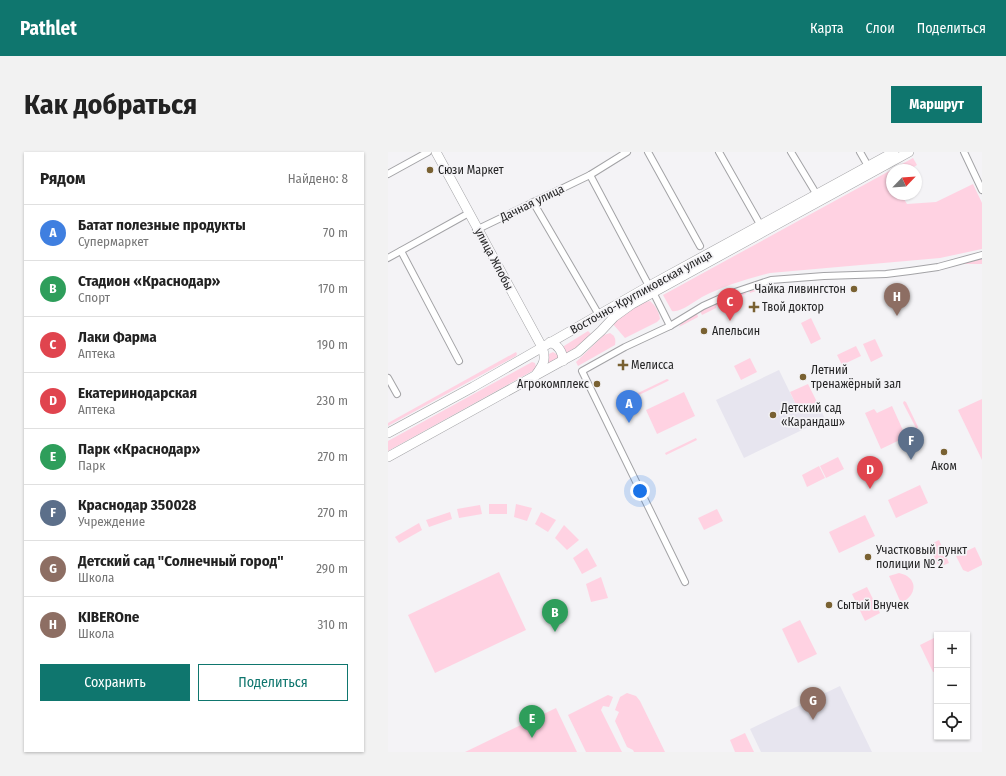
<!DOCTYPE html>
<html lang="ru">
<meta charset="utf-8">
<style>
body{margin:0;font-family:"Fira Sans Condensed",sans-serif;background:#f2f2f2;color:#222}
.controls{position:absolute;right:12px;bottom:12px;display:grid;overflow:hidden;border-radius:0px;box-shadow:0 1px 3px #0004}
.controls button{width:36px;height:36px;display:grid;place-items:center;padding:0;border:0;border-bottom:1px solid #e0e0e0;background:#fff;color:#222;font:20px sans-serif}
.compass{position:absolute;left:498px;top:12px;width:36px;height:36px;border-radius:50%;background:#fff;box-shadow:0 1px 3px #0004;rotate:65deg}
.you{position:absolute;left:252px;top:339px;width:14px;height:14px;margin:-10px;border:3px solid #fff;border-radius:50%;background:#1a73e8;box-shadow:0 0 0 6px #1a73e833}
.badge{display:grid;place-items:center;width:26px;height:26px;border-radius:50%;background:#0f766e;color:#fff;font-size:13px;font-weight:700}
.pin{position:absolute;translate:-50% -33px;filter:drop-shadow(0 1px 2px #0008)}
.pin::after{content:'';position:absolute;top:21px;width:14px;height:12px;background:inherit;clip-path:polygon(0 0,100% 0,50% 100%)}
.list{margin:0;padding:0;list-style:none}
h2{display:flex;justify-content:space-between;align-items:center;height:52px;margin:0;padding:0 16px;font-size:17px}
h2 small{font-size:13px;font-weight:400;color:#767676}
.list li{display:grid;grid-template-columns:26px 1fr auto;gap:12px;align-items:center;box-sizing:border-box;height:56px;padding:0 16px;border-top:1px solid #e0e0e0}
.list b{display:block;font-size:15px;white-space:nowrap}
.list p{margin:0;font-size:13px;white-space:nowrap;color:#767676}
.list em{font-size:13px;font-style:normal;color:#767676}
.actions{display:flex;gap:8px;padding:12px 16px}
.actions a{flex:1;padding:9px 0;border:1px solid #0f766e;border-radius:0px;text-align:center;font-size:14px;color:#0f766e}
.actions .main{background:#0f766e;color:#fff}
.icon{flex:none;width:22px;height:22px;fill:none;stroke:currentColor;stroke-width:2;stroke-linecap:round;stroke-linejoin:round}
.map{position:relative;flex:none;width:594px;height:600px;overflow:hidden;border-radius:0px}
header{display:flex;align-items:center;gap:24px;box-sizing:border-box;height:56px;padding:0 20px;background:#0f766e;color:#fff}
header strong{font-size:19px}
nav{display:flex;gap:22px;margin-inline-start:auto;font-size:14px}
.intro{display:flex;align-items:center;justify-content:space-between;box-sizing:border-box;height:96px;padding:0 24px}
h1{margin:0;font-size:28px}
.button{padding:10px 18px;border-radius:0px;background:#0f766e;color:#fff;font-size:14px;font-weight:700}
main{display:flex;gap:24px;padding:0 24px}
aside{flex:1;background:#fff;border-radius:0px;box-shadow:0 1px 3px #0004}
.map>svg:first-child{display:block}
.built{fill:#e7e5ef}
.green{fill:#ffd2e2}
.lines{fill:none;stroke-linecap:round;stroke-linejoin:round}
.street-casing{stroke:#a3a3a6;stroke-width:8}
.secondary-casing{stroke:#a3a3a6;stroke-width:10}
.street{stroke:#fff;stroke-width:6}
.secondary{stroke:#fff;stroke-width:9}
.poi-dot{fill:#796132;stroke:#f4f3f6;stroke-width:1.5}
.labels{text-anchor:middle;dominant-baseline:central;stroke-width:3.5;stroke-linejoin:round;paint-order:stroke}
.poi-label{font-size:12px;fill:#242425;stroke:#f4f3f6;text-anchor:start}
.street-label{font-size:12px;fill:#242425;stroke:#f4f3f6}
</style>
<header>
<strong>Pathlet</strong>
<nav><a>Карта</a><a>Слои</a><a>Поделиться</a></nav>
</header>
<div class="intro"><h1>Как добраться</h1><a class="button">Маршрут</a></div>
<main>
<aside>
<h2>Рядом<small>Найдено: 8</small></h2>
<ul class="list">
<li><span class="badge" style="background:#3f7fe0">A</span><div><b>Батат полезные продукты</b><p>Супермаркет</p></div><em>70 m</em></li>
<li><span class="badge" style="background:#2e9e5b">B</span><div><b>Стадион «Краснодар»</b><p>Спорт</p></div><em>170 m</em></li>
<li><span class="badge" style="background:#e0444e">C</span><div><b>Лаки Фарма</b><p>Аптека</p></div><em>190 m</em></li>
<li><span class="badge" style="background:#e0444e">D</span><div><b>Екатеринодарская</b><p>Аптека</p></div><em>230 m</em></li>
<li><span class="badge" style="background:#2e9e5b">E</span><div><b>Парк «Краснодар»</b><p>Парк</p></div><em>270 m</em></li>
<li><span class="badge" style="background:#5c6f8a">F</span><div><b>Краснодар 350028</b><p>Учреждение</p></div><em>270 m</em></li>
<li><span class="badge" style="background:#8d6e63">G</span><div><b>Детский сад &quot;Солнечный город&quot;</b><p>Школа</p></div><em>290 m</em></li>
<li><span class="badge" style="background:#8d6e63">H</span><div><b>KIBEROne</b><p>Школа</p></div><em>310 m</em></li>
</ul>
<div class="actions"><a class="main">Сохранить</a><a>Поделиться</a></div>
</aside>
<div class="map">
<svg width="594" height="600" viewBox="0 0 594 600">
<rect width="100%" height="100%" fill="#f4f3f6"/>
<g class="built">
<path d="M391,218l20,41 18,-9 8,17 -81,39 -28,-58z"/>
<path d="M452,534l32,66h-111l-11,-23z"/>
</g>
<g class="green">
<path d="M525,6l4,7 -8,5h-17v24h9l6,10 29,-2 37,-18 9,19v46l-42,9 -170,15c-24,6 -46,13 -68,24 -7,4 -22,16 -30,14l-9,-16z"/>
<path d="M594,107v5h-25z"/>
<path d="M377,134h5l1,2 -11,4 -1,-2 -9,3 -1,-3z"/>
<path d="M357,140l1,2 -10,3 1,2 -8,3 -1,-1 -4,1 -1,-2z"/>
<path d="M262,149c5,4 9,11 10,18l-3,3 -32,16 -12,-14c9,-10 23,-21 37,-23z"/>
<path d="M330,150l1,3 -3,1v2l-14,7 -2,-4z"/>
<path d="M309,161l1,4 -19,10 2,-3z"/>
<path d="M423,166l10,21 -10,5 -10,-21z"/>
<path d="M200,179l3,3 -8,8 -15,12h-3l-3,-4 2,-4z"/>
<path d="M222,181c5,3 6,6 5,12l-37,21 -2,-4 28,-27z"/>
<path d="M487,187l8,17 -12,6 -8,-18z"/>
<path d="M468,194l5,10 -19,9 -5,-10z"/>
<path d="M128,200l1,2 -1,2 -128,70v-3z"/>
<path d="M165,200l5,3 1,4 -11,6 1,-11z"/>
<path d="M362,206l7,14 -16,8 -7,-14z"/>
<path d="M144,210l3,1 1,4v2l-148,82v-10z"/>
<path d="M279,227l2,1 -1,1 -29,14h-1v-2z"/>
<path d="M420,232l9,18 -18,9 -9,-19z"/>
<path d="M296,240l11,24 -38,18 -11,-24z"/>
<path d="M594,247v61l-24,-50z"/>
<path d="M516,249l2,1 12,25 -1,2 -1,-1 -13,-25z"/>
<path d="M504,254l14,31 -25,12 -16,-36 9,-4 3,4z"/>
<path d="M308,286l1,2 -31,15 -1,-2z"/>
<path d="M450,305l6,12 -18,9 -6,-12z"/>
<path d="M431,314l6,12 -18,9 -5,-12z"/>
<path d="M532,333l8,18 -32,15 -8,-18z"/>
<rect x="101" y="352" width="18" height="10"/>
<path d="M128,352l16,4 -5,13 -13,-4z"/>
<path d="M92,353l2,9 -23,4 -2,-9z"/>
<path d="M329,357l6,12 -19,9 -6,-12z"/>
<path d="M62,360l2,7 -23,8 -3,-7z"/>
<path d="M153,360l15,8 -8,12 -13,-8z"/>
<path d="M477,363l10,21 -36,17 -10,-21z"/>
<path d="M31,371l3,7 -23,13 -4,-6z"/>
<path d="M176,373l15,15 -12,10 -12,-12z"/>
<path d="M551,388l10,23 -10,4 -10,-22z"/>
<path d="M587,395l7,15v3l-14,7 -5,-2 -7,-14z"/>
<path d="M199,396l10,18 -15,8 -9,-16z"/>
<path d="M111,420l27,58 -91,43 -27,-58z"/>
<path d="M511,421c19,4 19,22 2,30l-12,-27z"/>
<path d="M213,425l7,21 -17,4 -5,-18z"/>
<path d="M479,435l13,26 -15,8 -13,-27z"/>
<path d="M412,468l17,34 -19,9 -16,-34z"/>
<path d="M548,485l1,34 -4,1 -13,-27z"/>
<path d="M239,541l9,3 4,5 25,51h-31l-1,-2 -6,-3 -12,-26 4,-9 -4,-2 5,-13z"/>
<path d="M220,543l5,2 -4,10 -6,-1 -2,4 21,42h-36l-18,-37z"/>
<path d="M168,556l21,44h-112z"/>
<path d="M357,581l9,19h-19l-5,-12z"/>
</g>
<g class="lines">
<defs>
<g id="street">
<path d="M260,0l52,94"/>
<path d="M331,0l42,74"/>
<path d="M403,0l26,43"/>
<path d="M472,0l8,14"/>
<path d="M576,0l18,38"/>
<path d="M0,22l40,-22"/>
<path d="M202,23l59,111"/>
<path d="M145,50l66,113"/>
<path d="M88,78l114,-55 37,-23"/>
<path d="M13,99l58,110"/>
<path d="M0,106l81,-45"/>
<path d="M265,140l17,34"/>
<path d="M0,226l9,16"/>
<path d="M297,430l-103,-211 43,-24 45,-21 33,-20 29,-13 39,-13 53,-4 62,-2 24,-3 28,-4 44,-12"/>
</g>
<g id="secondary">
<path d="M48,0l106,195c5,13 1,18 -7,29"/>
<path d="M162,190c8,3 13,10 13,19"/>
<path d="M0,281l85,-46 176,-101 245,-134"/>
<path d="M0,305l190,-105 23,-21 13,-14 18,-13 277,-152"/>
</g>
</defs>
<use href="#street" class="street-casing"/>
<use href="#secondary" class="secondary-casing"/>
<use href="#street" class="street"/>
<use href="#secondary" class="secondary"/>
</g>
<g class="poi-dot">
<circle cx="42" cy="18" r="4"/>
<circle cx="466" cy="137" r="4"/>
<path d="M364 149h4v4h4v4h-4v4h-4v-4h-4v-4h4z"/>
<circle cx="316" cy="179" r="4"/>
<path d="M233 207h4v4h4v4h-4v4h-4v-4h-4v-4h4z"/>
<circle cx="415" cy="225" r="4"/>
<circle cx="209" cy="232" r="4"/>
<circle cx="385" cy="263" r="4"/>
<circle cx="556" cy="300" r="4"/>
<circle cx="480" cy="405" r="4"/>
<circle cx="441" cy="453" r="4"/>
</g>
<g class="labels">
<g class="poi-label">
<text x="50" y="18">Сюзи Маркет</text>
<text x="458" y="137" text-anchor="end">Чайка ливингстон</text>
<text x="374" y="155">Твой доктор</text>
<text x="324" y="179">Апельсин</text>
<text x="243" y="213">Мелисса</text>
<text x="423" y="218">Летний<tspan x="423" dy="14">тренажёрный зал</tspan></text>
<text x="201" y="232" text-anchor="end">Агрокомплекс</text>
<text x="393" y="256">Детский сад<tspan x="393" dy="14">«Карандаш»</tspan></text>
<text x="556" y="314" text-anchor="middle">Аком</text>
<text x="488" y="398">Участковый пункт<tspan x="488" dy="14">полиции № 2</tspan></text>
<text x="449" y="453">Сытый Внучек</text>
</g>
<g class="street-label">
<text transform="translate(144 51) rotate(-26)">Дачная улица</text>
<text transform="translate(106 107) rotate(62)">улица Жлобы</text>
<text transform="translate(253 140) rotate(-29)">Восточно-Кругликовская улица</text>
</g>
</g>
</svg>
<div class="controls">
<button>+</button>
<button>−</button>
<button><svg class="icon" aria-label="locate" viewBox="0 0 24 24"><circle cx="12" cy="12" r="6"/><path d="M12 2v4M12 18v4M2 12h4M18 12h4"/></svg></button>
</div>
<svg class="compass" viewBox="-18 -18 36 36"><path d="M0-13l5 13h-10z" fill="#e53935"/><path d="M0 13l5-13h-10z" fill="#767676"/></svg>
<div class="you"></div>
<div class="pin badge" style="left:241px;top:271px;background:#3f7fe0">A</div>
<div class="pin badge" style="left:167px;top:480px;background:#2e9e5b">B</div>
<div class="pin badge" style="left:342px;top:169px;background:#e0444e">C</div>
<div class="pin badge" style="left:482px;top:337px;background:#e0444e">D</div>
<div class="pin badge" style="left:144px;top:586px;background:#2e9e5b">E</div>
<div class="pin badge" style="left:523px;top:308px;background:#5c6f8a">F</div>
<div class="pin badge" style="left:425px;top:568px;background:#8d6e63">G</div>
<div class="pin badge" style="left:509px;top:164px;background:#8d6e63">H</div>
</div>
</main>
